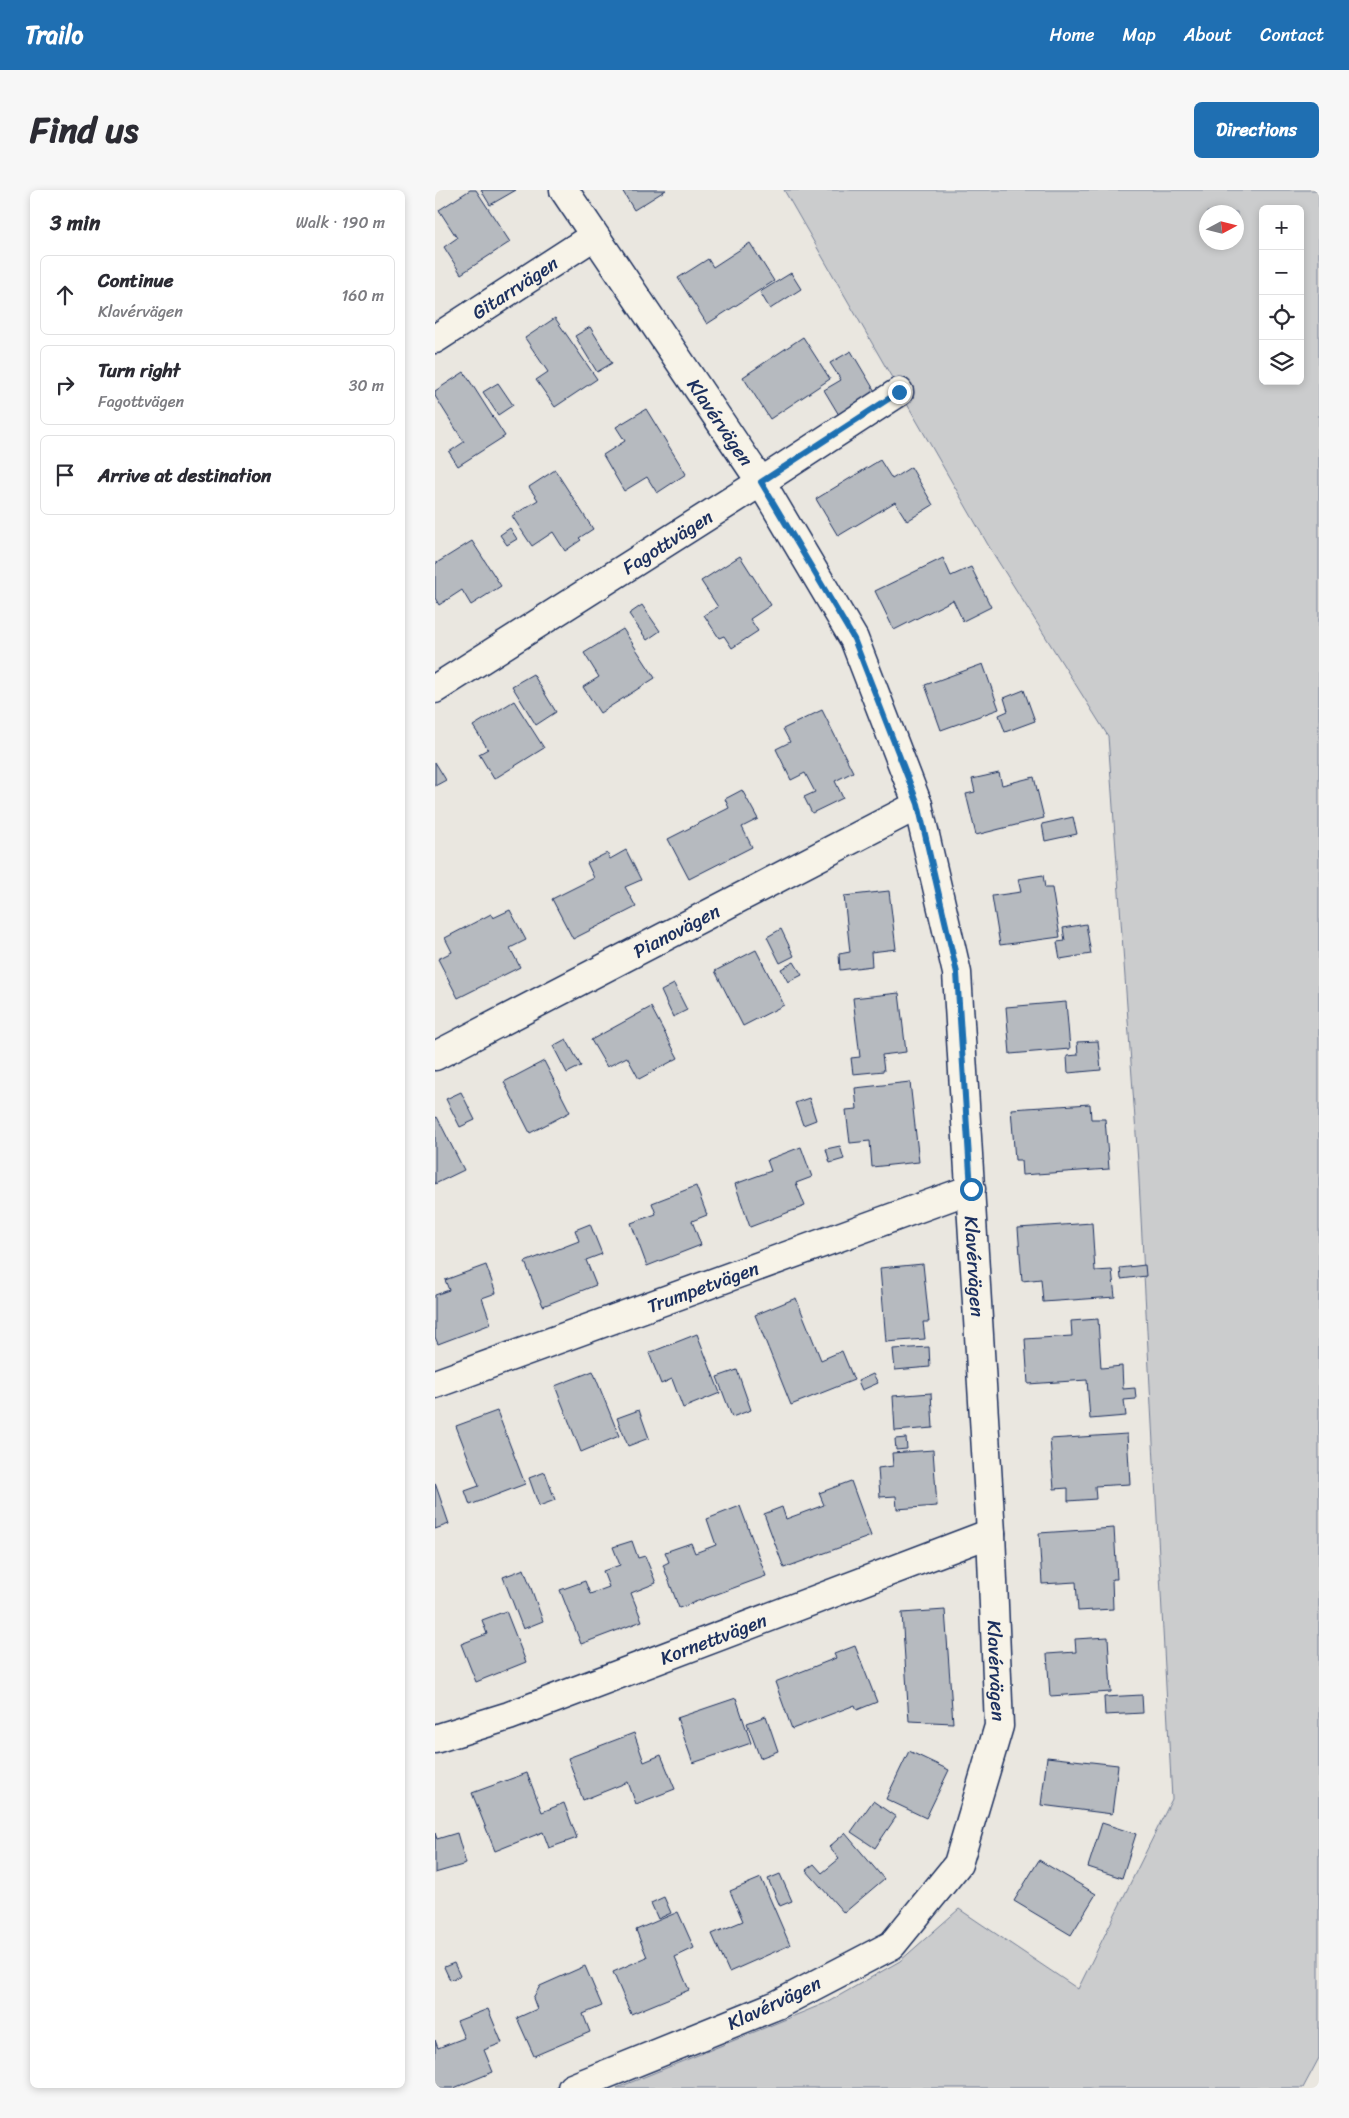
<!DOCTYPE html>
<meta charset="utf-8">
<style>
body{margin:0;font-family:Sriracha,sans-serif;background:#f7f7f7;color:#2b2b33}
.controls{position:absolute;right:15px;top:15px;display:grid;overflow:hidden;border-radius:8px;box-shadow:0 2px 8px #0003}
.controls button{width:45px;height:45px;display:grid;place-items:center;padding:0;border:0;border-bottom:1px solid #e1e1e2;background:#fff;color:#2b2b33;font:25px sans-serif}
.compass{position:absolute;left:764px;top:15px;width:45px;height:45px;border-radius:50%;background:#fff;box-shadow:0 2px 8px #0003;rotate:83deg}
.stop{position:absolute;width:15px;height:15px;margin:-11px;border:4px solid #1f6fb2;border-radius:50%;background:#fff}
.stop.end{background:#1f6fb2;border-color:#fff;box-shadow:0 1px 5px #0008}
.list{margin:0;padding:0;list-style:none}
h2{display:flex;justify-content:space-between;align-items:center;height:65px;margin:0;padding:0 20px;font-size:21px}
h2 small{font-size:16px;font-weight:400;color:#7c7c81}
.list li{display:grid;grid-template-columns:32px 1fr auto;gap:15px;align-items:center;box-sizing:border-box;height:80px;margin:0 10px 10px;padding:0 10px;border:1px solid #e1e1e2;border-radius:8px}
.list b{display:block;font-size:19px;white-space:nowrap}
.list p{margin:0;font-size:16px;white-space:nowrap;color:#7c7c81}
.list em{font-size:16px;font-style:normal;color:#7c7c81}
.icon{flex:none;width:28px;height:28px;fill:none;stroke:currentColor;stroke-width:2;stroke-linecap:round;stroke-linejoin:round}
.map{position:relative;flex:none;width:884px;height:1898px;overflow:hidden;border-radius:8px}
header{display:flex;align-items:center;gap:30px;box-sizing:border-box;height:70px;padding:0 25px;background:#1f6fb2;color:#fff}
header strong{font-size:24px}
nav{display:flex;gap:28px;margin-inline-start:auto;font-size:18px}
.intro{display:flex;align-items:center;justify-content:space-between;box-sizing:border-box;height:120px;padding:0 30px}
h1{margin:0;font-size:35px}
.button{padding:12px 22px;border-radius:8px;background:#1f6fb2;color:#fff;font-size:18px;font-weight:700}
main{display:flex;gap:30px;padding:0 30px}
aside{flex:1;background:#fff;border-radius:8px;box-shadow:0 2px 8px #0003}
.map>svg:first-child{display:block}
.green{fill:#cbcccd;stroke:#737e96;fill-rule:evenodd}
.building{fill:#b6babf;stroke:#1b2f5e}
.lines{fill:none;stroke-linecap:round;stroke-linejoin:round}
.minor-casing{stroke:#1b2f5e;stroke-width:31}
.minor{stroke:#f7f3e8;stroke-width:28}
.route{stroke:#1f6fb2;stroke-width:6}
.labels{text-anchor:middle;dominant-baseline:central;stroke-width:4.5;stroke-linejoin:round;paint-order:stroke}
.street-label{font-size:19px;fill:#1b2f5e;stroke:#f7f3e8}
</style>
<header>
<strong>Trailo</strong>
<nav><a>Home</a><a>Map</a><a>About</a><a>Contact</a></nav>
</header>
<div class="intro"><h1>Find us</h1><a class="button">Directions</a></div>
<main>
<aside>
<h2>3 min<small>Walk · 190 m</small></h2>
<ul class="list">
<li><svg class="icon" aria-label="ahead" viewBox="0 0 24 24"><path d="M12 20V5M6 11l6-6 6 6"/></svg><div><b>Continue</b><p>Klavérvägen</p></div><em>160 m</em></li>
<li><svg class="icon" aria-label="right" viewBox="0 0 24 24"><path d="M7 20v-9h11M14 6l5 5-5 5"/></svg><div><b>Turn right</b><p>Fagottvägen</p></div><em>30 m</em></li>
<li><svg class="icon" aria-label="arrive" viewBox="0 0 24 24"><path d="M6 21V4h12l-3 4 3 4H6"/></svg><div><b>Arrive at destination</b></div></li>
</ul>
</aside>
<div class="map">
<svg width="884" height="1898" viewBox="0 0 884 1898">
<rect width="100%" height="100%" fill="#eae7e0"/>
<filter id="ink" filterUnits="userSpaceOnUse"><feTurbulence type="fractalNoise" baseFrequency=".02" numOctaves="2"/><feDisplacementMap in="SourceGraphic" scale="10" xChannelSelector="R" yChannelSelector="G"/><feConvolveMatrix kernelMatrix="1 2 1 2 8 2 1 2 1" color-interpolation-filters="sRGB"/></filter>
<g filter="url(#ink)">
<path class="green" d="M349,0h535v1868l-16,30h-686l211,-86 72,-41 59,-52 119,80 94,-190 -34,-637 -30,-426 -117,-186zM828,19h37v172h-37zM772,22h30v30h-30z"/>
<g class="building">
<path d="M35,0h6l34,52 -49,32 -17,-27 13,-9 -18,-28z"/>
<path d="M46,0h35l-26,15z"/>
<path d="M187,0h44l-32,20z"/>
<path d="M315,53l24,38 -67,43 -29,-46 30,-19 5,8z"/>
<path d="M356,83l10,16 -31,20 -10,-17z"/>
<path d="M120,128l42,61 -42,28 -19,-27 12,-8 -23,-34z"/>
<path d="M155,137l22,36 -15,9 -22,-36z"/>
<path d="M368,147l27,42 -60,40 -27,-42z"/>
<path d="M416,161l25,42 -37,22 -15,-25 17,-10 -11,-17z"/>
<path d="M29,182l41,64 -47,30 -9,-14 15,-10 -29,-46v-5z"/>
<path d="M63,193l15,22 -15,10 -15,-23z"/>
<path d="M211,219l40,65 -29,19 -10,-16 -23,14 -21,-36 22,-14 -9,-14z"/>
<path d="M445,270l12,19 19,-12 22,38 -26,16 -12,-19 -57,34 -22,-37z"/>
<path d="M120,280l38,59 -14,9 2,2 -16,11 -12,-19 -21,14 -20,-30 26,-16 -9,-13z"/>
<path d="M75,338l7,11 -10,6 -7,-10z"/>
<path d="M37,351l29,45 -30,19 -9,-15 -23,15 -4,-7v-34z"/>
<path d="M305,366l31,49 -21,14 8,12 -26,17 -8,-12 -5,2 -15,-23 14,-8 -17,-26z"/>
<path d="M508,368l8,18 20,-9 20,40 -28,14 -10,-21 -59,30 -19,-39z"/>
<path d="M207,415l18,26 -13,9 -18,-26z"/>
<path d="M188,439l32,49 -55,35 -17,-26 16,-10 -15,-24z"/>
<path d="M548,474l16,45 -58,21 -16,-45z"/>
<path d="M98,484l23,38 -20,13 -24,-39z"/>
<path d="M589,500l11,31 -30,11 -6,-17 9,-4 -4,-13z"/>
<path d="M79,511l30,47 -50,31 -15,-25 9,-5 -15,-23z"/>
<path d="M387,520l31,62 -18,9 8,17 -31,15 -8,-16 11,-5 -10,-19 -14,7 -15,-31 14,-7 -7,-13z"/>
<path d="M0,572l11,18 -11,6z"/>
<path d="M564,583l3,12 32,-8 10,41 -68,17 -10,-41 9,-2 -3,-13z"/>
<path d="M307,600l16,29 -16,8 10,20 -63,32 -21,-40 61,-31 -4,-9z"/>
<path d="M638,627l4,17 -32,7 -3,-17z"/>
<path d="M191,660l15,30 -16,7 11,20 -63,32 -21,-40 42,-21 -7,-15 20,-10 3,6z"/>
<path d="M608,685l2,13h7l8,49 -60,8 -8,-49 29,-4 -3,-13z"/>
<path d="M454,701l7,58 -25,3 1,14 -32,4 -1,-16 11,-2 -6,-56z"/>
<path d="M75,720l16,30 -16,8 10,19 -62,31 -20,-39 14,-7 -7,-14 46,-24 2,4z"/>
<path d="M651,734l5,30 -31,5 -3,-17 8,-1 -2,-13z"/>
<path d="M346,739l13,27 -14,7 -13,-26z"/>
<path d="M321,760l28,55 -41,21 -28,-55z"/>
<path d="M359,772l8,13 -14,7 -7,-13z"/>
<path d="M239,794l13,26 -14,7 -12,-26z"/>
<path d="M464,803l7,59 -24,3 2,16 -31,3 -2,-16 9,-1 -7,-59z"/>
<path d="M631,812l4,47 -60,5 -4,-47z"/>
<path d="M216,817l27,51 -39,21 -12,-22 -20,10 -16,-27z"/>
<path d="M131,849l15,27 -14,7 -14,-27z"/>
<path d="M663,851l3,29 -33,3 -1,-17 11,-1 -1,-13z"/>
<path d="M109,871l26,51 -40,21 -26,-51z"/>
<path d="M475,892l9,80 -47,5 -2,-26 -20,2 -4,-33 11,-1 -2,-21z"/>
<path d="M26,902l14,28 -15,7 -14,-28z"/>
<path d="M374,908l7,22 -13,5 -8,-22z"/>
<path d="M655,914l1,15h14l4,50 -87,6 -1,-15h-6l-4,-51z"/>
<path d="M2,927l27,53 -29,14v-66z"/>
<path d="M405,956l4,13 -14,4 -4,-14z"/>
<path d="M366,957l11,30 -16,6 9,23 -55,21 -15,-43 36,-13 -4,-11z"/>
<path d="M261,996l11,29 -15,6 9,24 -54,21 -16,-43 25,-9 -4,-11z"/>
<path d="M657,1033l3,48 17,-1 3,27 -72,5 -2,-23 -19,2 -4,-53z"/>
<path d="M155,1034l12,30 -16,6 10,25 -53,21 -18,-44 54,-21 -4,-11z"/>
<path d="M488,1074l6,58h-6l2,17 -39,3 -6,-74z"/>
<path d="M51,1075l10,28 -14,5 9,26 -53,20 -3,-7v-42l14,-5 -4,-10z"/>
<path d="M710,1075l1,11 -25,3 -1,-11z"/>
<path d="M361,1108l25,62 21,-9 12,29 -63,25 -36,-90z"/>
<path d="M663,1129l3,49 21,-2 1,23 12,-1 1,11 -12,1 2,16 -36,3 -3,-39 -59,4 -3,-45 47,-3 -1,-15z"/>
<path d="M262,1144l23,59 -37,15 -11,-29 -11,5 -12,-31z"/>
<path d="M494,1157l1,20 -35,3 -2,-21z"/>
<path d="M302,1180l14,40 -19,7 -15,-40z"/>
<path d="M158,1181l26,65 -38,16 -26,-66z"/>
<path d="M438,1184l5,9 -16,7 -4,-9z"/>
<path d="M496,1203l2,35 -38,3 -2,-35z"/>
<path d="M204,1220l10,28 -21,8 -11,-28z"/>
<path d="M62,1221l28,73 -55,21 -5,-14 14,-5 -23,-60z"/>
<path d="M692,1244l3,50 -35,2 1,13 -28,2v-13l-14,1 -4,-50z"/>
<path d="M471,1248l1,11 -11,1 -1,-11z"/>
<path d="M498,1260l4,56 -40,3 -1,-13 -16,1 -2,-29 15,-2 -1,-13z"/>
<path d="M110,1282l10,28 -16,6 -10,-28z"/>
<path d="M416,1291l20,55 -87,32 -20,-54 18,-7 4,12 38,-14 -5,-12z"/>
<path d="M0,1293l14,41 -14,5z"/>
<path d="M305,1316l26,70 -87,32 -16,-43 6,-3 -4,-10 26,-9 4,10 21,-8 -9,-26z"/>
<path d="M679,1338l3,51h-5l1,30 -35,2 -2,-29 -34,2 -3,-51z"/>
<path d="M197,1351l6,17 7,-2 11,27 -25,10 11,28 -61,23 -21,-54 25,-9 5,13 19,-7 -6,-16 17,-6 -7,-18z"/>
<path d="M89,1379l19,52 -20,8 -20,-52z"/>
<path d="M510,1420l8,113 -44,-2 -7,-108z"/>
<path d="M71,1421l20,51 -50,20 -15,-38 26,-10 -5,-14z"/>
<path d="M673,1447l3,55 -61,4 -3,-42 29,-2 -1,-13z"/>
<path d="M420,1456l22,56 -20,8 -2,-5 -63,24 -17,-47 61,-24 -2,-4z"/>
<path d="M707,1505l1,18 -38,2 -1,-18z"/>
<path d="M301,1508l15,45 -58,20 -16,-45z"/>
<path d="M331,1526l12,35 -18,7 -13,-35z"/>
<path d="M199,1543l10,29 17,-7 14,34 -39,15 -8,-22 -45,18 -15,-42z"/>
<path d="M474,1561l40,19 -23,48 -40,-19z"/>
<path d="M612,1567l71,8 -6,49 -71,-9z"/>
<path d="M92,1583l15,39 22,-9 13,35 -28,10 -6,-16 -48,19 -23,-58z"/>
<path d="M438,1611l23,16 -21,31 -24,-16z"/>
<path d="M667,1633l34,11 -14,44 -34,-11z"/>
<path d="M0,1643l2,6 20,-6 9,31 -31,9z"/>
<path d="M410,1643l39,46 -40,34 -38,-43 8,-6 8,9 17,-14 -10,-12z"/>
<path d="M604,1670l57,34 -25,41 -57,-34z"/>
<path d="M345,1684l12,27 -12,5 -12,-27z"/>
<path d="M326,1688l29,67 -61,27 -17,-38 31,-13 -13,-30z"/>
<path d="M229,1707l7,16 -13,6 -7,-16z"/>
<path d="M243,1722l16,36 -19,9 14,33 -58,24 -18,-42 34,-15 -11,-27z"/>
<path d="M19,1773l6,13 -10,4 -6,-13z"/>
<path d="M150,1776l17,40 -19,8 7,18 -56,24 -17,-38 20,-9 -4,-11 7,-12z"/>
<path d="M53,1819l14,34 -18,7 9,22 -39,16h-19v-48l3,8 26,-10 -7,-17z"/>
</g>
<g class="lines">
<defs>
<g id="minor">
<path id="s1" d="M129,0l197,292 93,157 64,166 39,168 34,560 8,193 -41,138 -66,81 -115,60 -205,83"/>
<path id="s2" d="M0,149l159,-103"/>
<path id="s3" d="M0,499l326,-207 138,-90"/>
<path id="s4" d="M0,866l483,-251"/>
<path id="s5" d="M0,1194l536,-195"/>
<path id="s6" d="M0,1549l74,-23 482,-183"/>
</g>
</defs>
<use href="#minor" class="minor-casing"/>
<use href="#minor" class="minor"/>
</g>
</g>
<g class="lines" filter="url(#ink)">
<path class="route" d="M464,202l-138,90 93,157 64,165 39,169 14,216"/>
</g>
<g class="labels">
<g class="street-label">
<text stroke="none"><textPath href="#s2" startOffset="95">Gitarrvägen</textPath></text>
<text stroke="none"><textPath href="#s1" startOffset="280">Klavérvägen</textPath></text>
<text stroke="none"><textPath href="#s3" startOffset="275">Fagottvägen</textPath></text>
<text stroke="none"><textPath href="#s4" startOffset="272">Pianovägen</textPath></text>
<text stroke="none"><textPath href="#s1" startOffset="1179">Klavérvägen</textPath></text>
<text stroke="none"><textPath href="#s5" startOffset="285">Trumpetvägen</textPath></text>
<text stroke="none"><textPath href="#s6" startOffset="296">Kornettvägen</textPath></text>
<text stroke="none"><textPath href="#s1" startOffset="1584">Klavérvägen</textPath></text>
<text transform="translate(339 1813) rotate(-25)">Klavérvägen</text>
</g>
</g>
</svg>
<div class="controls">
<button>+</button>
<button>−</button>
<button><svg class="icon" aria-label="locate" viewBox="0 0 24 24"><circle cx="12" cy="12" r="6"/><path d="M12 2v4M12 18v4M2 12h4M18 12h4"/></svg></button>
<button><svg class="icon" aria-label="layers" viewBox="0 0 24 24"><path d="M12 4l9 5-9 5-9-5zM3 14l9 5 9-5"/></svg></button>
</div>
<svg class="compass" viewBox="-18 -18 36 36"><path d="M0-13l5 13h-10z" fill="#e53935"/><path d="M0 13l5-13h-10z" fill="#7c7c81"/></svg>
<div class="stop" style="left:536px;top:999px"></div>
<div class="stop end" style="left:464px;top:202px"></div>
</div>
</main>
